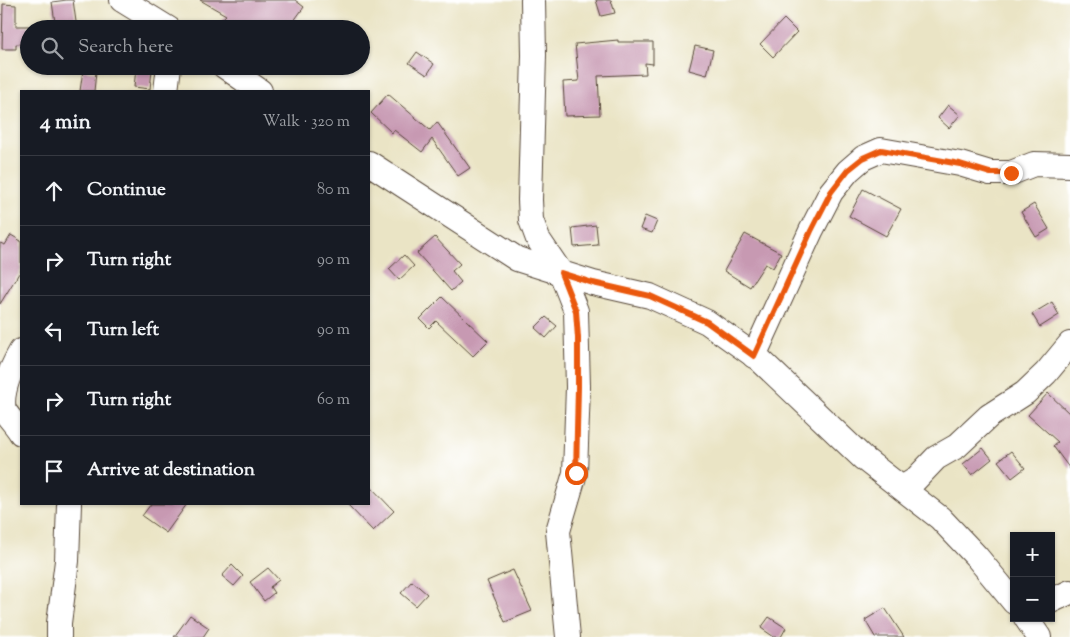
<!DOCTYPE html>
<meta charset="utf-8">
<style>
body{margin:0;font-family:"Sorts Mill Goudy",serif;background:#242831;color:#f1f3f6}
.controls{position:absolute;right:15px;bottom:15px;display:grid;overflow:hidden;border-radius:0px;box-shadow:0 1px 4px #0004}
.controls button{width:45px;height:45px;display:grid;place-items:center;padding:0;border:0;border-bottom:1px solid #363941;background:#171b24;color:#f1f3f6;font:25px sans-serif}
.stop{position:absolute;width:15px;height:15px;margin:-11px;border:4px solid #ea580c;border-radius:50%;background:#fff}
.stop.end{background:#ea580c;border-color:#fff;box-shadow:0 1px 5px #0008}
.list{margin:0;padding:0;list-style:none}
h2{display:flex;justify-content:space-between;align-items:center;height:65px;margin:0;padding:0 20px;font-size:21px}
h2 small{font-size:16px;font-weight:400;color:#9ea1a6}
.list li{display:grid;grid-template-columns:32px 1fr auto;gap:15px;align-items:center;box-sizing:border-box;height:70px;padding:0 20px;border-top:1px solid #363941}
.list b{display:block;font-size:19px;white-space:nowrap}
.list em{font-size:16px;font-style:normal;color:#9ea1a6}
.icon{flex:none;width:28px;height:28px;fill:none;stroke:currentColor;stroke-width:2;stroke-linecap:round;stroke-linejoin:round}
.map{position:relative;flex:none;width:1070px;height:637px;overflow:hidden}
.search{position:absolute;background:#171b24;box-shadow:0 1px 4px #0004;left:20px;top:20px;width:350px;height:55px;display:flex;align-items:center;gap:12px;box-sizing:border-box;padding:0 18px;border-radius:28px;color:#9ea1a6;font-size:19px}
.panel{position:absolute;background:#171b24;box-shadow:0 1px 4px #0004;left:20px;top:90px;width:350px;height:415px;border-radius:0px}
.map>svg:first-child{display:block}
.building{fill:#c799b2}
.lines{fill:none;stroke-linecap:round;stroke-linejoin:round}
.minor-casing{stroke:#554637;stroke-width:26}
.minor{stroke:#fff;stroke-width:24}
.route{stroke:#ea580c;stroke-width:6}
</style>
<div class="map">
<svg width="1070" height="637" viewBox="0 0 1070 637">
<rect width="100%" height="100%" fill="#fff"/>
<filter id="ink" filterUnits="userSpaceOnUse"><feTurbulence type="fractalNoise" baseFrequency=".02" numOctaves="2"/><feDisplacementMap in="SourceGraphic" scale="10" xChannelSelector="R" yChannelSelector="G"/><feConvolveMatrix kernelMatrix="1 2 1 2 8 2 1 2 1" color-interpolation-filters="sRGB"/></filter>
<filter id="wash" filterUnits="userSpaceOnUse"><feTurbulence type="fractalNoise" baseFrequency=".0096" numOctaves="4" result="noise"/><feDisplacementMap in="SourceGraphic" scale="20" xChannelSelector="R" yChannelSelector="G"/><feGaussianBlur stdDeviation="1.12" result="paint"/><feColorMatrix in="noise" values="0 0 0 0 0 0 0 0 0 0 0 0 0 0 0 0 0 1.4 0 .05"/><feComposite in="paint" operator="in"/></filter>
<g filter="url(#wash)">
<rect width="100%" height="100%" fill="#eae4c5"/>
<g id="blocks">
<g class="building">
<path d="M67,0h6l4,29h-21l-4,-27z"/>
<path d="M200,0h95l9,7 -16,22h-58l-9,-9 5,-5z"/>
<path d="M596,0h15l4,13 -14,3z"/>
<path d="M3,4l13,1v21h13v19l-13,-1v5h-14z"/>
<path d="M784,19l13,13 -24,25 -13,-13z"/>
<path d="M618,40v2h35v22l-8,-1 1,11 -48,2 2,39 -35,1 -2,-34 16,-1 -4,-37z"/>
<path d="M695,46l18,4 -6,25 -18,-5z"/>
<path d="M417,52l17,12 -7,11 -18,-12z"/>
<path d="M136,68l16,2 -2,19 -16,-2z"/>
<path d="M83,70l13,2 -2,19h-14z"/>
<path d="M388,94l42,36 7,-8 33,46 -12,8 -26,-37 -10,13 -28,-22 -2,3 -21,-20z"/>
<path d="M948,105l12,10 -11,13 -11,-10z"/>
<path d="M863,189l38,20 -15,27 -37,-20z"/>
<path d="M1034,204l15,25 -13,8 -15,-25z"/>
<path d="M645,216l12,5 -5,12 -12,-4z"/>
<path d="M596,225l2,20 -24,2 -2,-19z"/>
<path d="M745,234l36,19 -8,15 -8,-4 -15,23 -26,-16z"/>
<path d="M11,235l10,6v29l-21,34v-61l5,2z"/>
<path d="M435,237l25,27 -8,7 9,11 -10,9 -34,-38z"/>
<path d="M404,255l10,11 -15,14 -10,-11z"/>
<path d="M442,297l46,44 -15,15 -37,-35 -7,7 -9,-9z"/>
<path d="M1052,302l7,13 -19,12 -8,-13z"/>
<path d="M546,317l11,9 -11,12 -11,-10z"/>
<path d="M1048,393l22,21v55l-17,-23 5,-4 -30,-27z"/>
<path d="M983,448l9,11 -20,16 -9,-11z"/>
<path d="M1011,451l14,17 -13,10 -14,-17z"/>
<path d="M369,485l25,26 -21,20 -26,-27h22z"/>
<path d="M151,504h36l-21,29 -24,-17z"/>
<path d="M232,565l11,11 -9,10 -12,-10z"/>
<path d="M268,568l11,12 -9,7 4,6 -10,8 -14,-19z"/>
<path d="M513,570l19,41 -27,11 -18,-41z"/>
<path d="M412,581l15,13 -11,12 -15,-13z"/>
<path d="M885,608l19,29h-29l-10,-17z"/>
<path d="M190,615l19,13 -6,9h-29z"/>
<path d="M769,617l17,11 -5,9h-7l-13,-9z"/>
</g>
</g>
</g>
<g filter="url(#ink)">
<use href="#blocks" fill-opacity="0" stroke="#554637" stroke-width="1"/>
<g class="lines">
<defs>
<g id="minor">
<path d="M122,0l47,29"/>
<path d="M533,0l1,55 -4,145 1,20 7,19 23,34 15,38 2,76 -3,86 -17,58 10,106"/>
<path d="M224,66l36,25"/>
<path d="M166,91l3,-25"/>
<path d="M369,163l148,96 76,24 57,13 57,26 52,37 104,99 77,60 36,38 38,46"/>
<path d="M21,351c-9,16 -21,41 -17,59 5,8 12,15 17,23"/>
<path d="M754,356l57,-125 20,-39 17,-21 15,-13 18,-8 79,14 30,9h21l23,-9 36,1"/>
<path d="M902,488l13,-8 21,-22 21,-12 32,-30 36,-23 21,-20 24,-29"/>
<path d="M1051,601l19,-9"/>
<path d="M1026,618l13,19"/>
<path d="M59,637v-14l8,-62 2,-57"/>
</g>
</defs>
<use href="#minor" class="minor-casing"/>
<use href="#minor" class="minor"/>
</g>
</g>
<g class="lines" filter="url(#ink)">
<path class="route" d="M576,473l2,-86v-49l-2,-27 -15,-38 32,10 57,13 57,26 47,34 57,-125 20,-39 17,-22 15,-12 18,-8 79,14 30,9h21"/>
</g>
</svg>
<div class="controls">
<button>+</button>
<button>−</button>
</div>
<div class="stop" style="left:576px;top:473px"></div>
<div class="stop end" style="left:1011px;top:173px"></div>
<div class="search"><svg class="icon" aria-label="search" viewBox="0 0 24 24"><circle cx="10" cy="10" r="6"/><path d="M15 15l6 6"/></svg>Search here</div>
<section class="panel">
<h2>4 min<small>Walk · 320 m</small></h2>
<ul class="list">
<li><svg class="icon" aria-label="ahead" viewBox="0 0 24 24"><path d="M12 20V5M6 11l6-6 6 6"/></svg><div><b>Continue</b></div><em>80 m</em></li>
<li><svg class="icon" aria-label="right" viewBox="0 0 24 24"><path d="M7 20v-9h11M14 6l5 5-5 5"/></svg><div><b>Turn right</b></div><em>90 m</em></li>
<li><svg class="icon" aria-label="left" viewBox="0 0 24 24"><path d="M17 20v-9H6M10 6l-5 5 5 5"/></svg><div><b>Turn left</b></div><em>90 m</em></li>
<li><svg class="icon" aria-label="right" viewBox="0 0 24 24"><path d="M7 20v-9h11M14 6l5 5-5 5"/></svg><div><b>Turn right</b></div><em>60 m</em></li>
<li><svg class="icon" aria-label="arrive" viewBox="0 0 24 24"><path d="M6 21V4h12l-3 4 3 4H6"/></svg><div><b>Arrive at destination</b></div></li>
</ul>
</section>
</div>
